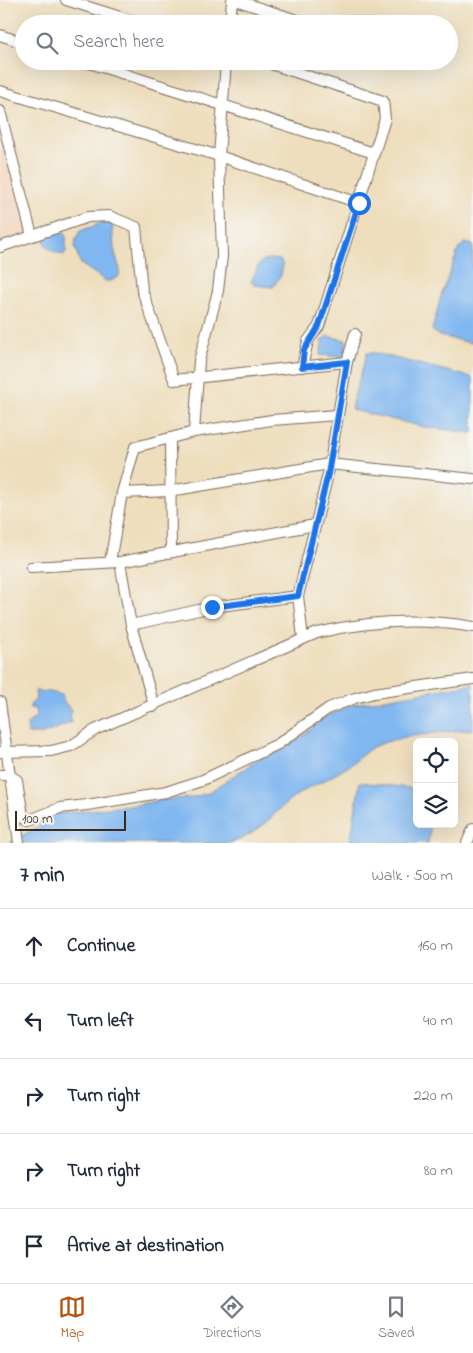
<!DOCTYPE html>
<meta charset="utf-8">
<style>
body{margin:0;font-family:"Indie Flower",sans-serif;background:#f6f6f7;color:#1f2937}
.controls{position:absolute;right:15px;bottom:15px;display:grid;overflow:hidden;border-radius:8px;box-shadow:0 5px 20px #0002}
.controls button{width:45px;height:45px;display:grid;place-items:center;padding:0;border:0;border-bottom:1px solid #e0e1e3;background:#fff;color:#1f2937;font:25px sans-serif}
.scale{position:absolute;left:15px;bottom:12px;width:111px;box-sizing:border-box;padding-left:5px;border:2px solid #3b2a1e;border-top:0;font-size:14px;line-height:18px;white-space:nowrap;color:#3b2a1e;-webkit-text-stroke:4px #f6f6f2;paint-order:stroke}
.stop{position:absolute;width:15px;height:15px;margin:-11px;border:4px solid #1a73e8;border-radius:50%;background:#fff}
.stop.end{background:#1a73e8;border-color:#fff;box-shadow:0 1px 5px #0008}
.list{margin:0;padding:0;list-style:none}
h2{display:flex;justify-content:space-between;align-items:center;height:65px;margin:0;padding:0 20px;font-size:21px}
h2 small{font-size:16px;font-weight:400;color:#747a83}
.list li{display:grid;grid-template-columns:32px 1fr auto;gap:15px;align-items:center;box-sizing:border-box;height:75px;padding:0 20px;border-top:1px solid #e0e1e3}
.list b{display:block;font-size:19px;white-space:nowrap}
.list em{font-size:16px;font-style:normal;color:#747a83}
.icon{flex:none;width:28px;height:28px;fill:none;stroke:currentColor;stroke-width:2;stroke-linecap:round;stroke-linejoin:round}
.map{position:relative;flex:none;width:473px;height:843px;overflow:hidden}
.search{position:absolute;background:#fff;box-shadow:0 5px 20px #0002;left:15px;right:15px;top:15px;height:55px;display:flex;align-items:center;gap:12px;box-sizing:border-box;padding:0 18px;border-radius:28px;color:#747a83;font-size:19px}
.sheet{height:440px;background:#fff}
nav{display:flex;justify-content:space-around;align-items:center;box-sizing:border-box;height:70px;border-top:1px solid #e0e1e3;background:#fff;font-size:14px;color:#747a83}
nav a{display:grid;justify-items:center;gap:2px}
nav .on{color:#b45309}
.map>svg:first-child{display:block}
.built{fill:#f3d4be}
.water{fill:#81b7f0;stroke:#5e7087}
.lines{fill:none;stroke-linecap:round;stroke-linejoin:round}
.minor-casing{stroke:#7a6956;stroke-width:12}
.minor{stroke:#fff;stroke-width:10}
.route{stroke:#1a73e8;stroke-width:6}
</style>
<div class="map">
<svg width="473" height="843" viewBox="0 0 473 843">
<rect width="100%" height="100%" fill="#f6f6f2"/>
<filter id="ink" filterUnits="userSpaceOnUse"><feTurbulence type="fractalNoise" baseFrequency=".02" numOctaves="2"/><feDisplacementMap in="SourceGraphic" scale="10" xChannelSelector="R" yChannelSelector="G"/><feConvolveMatrix kernelMatrix="1 2 1 2 8 2 1 2 1" color-interpolation-filters="sRGB"/></filter>
<filter id="wash" filterUnits="userSpaceOnUse"><feTurbulence type="fractalNoise" baseFrequency=".0096" numOctaves="4" result="noise"/><feDisplacementMap in="SourceGraphic" scale="20" xChannelSelector="R" yChannelSelector="G"/><feGaussianBlur stdDeviation="1.12" result="paint"/><feColorMatrix in="noise" values="0 0 0 0 0 0 0 0 0 0 0 0 0 0 0 0 0 1.4 0 .05"/><feComposite in="paint" operator="in"/></filter>
<g filter="url(#wash)">
<rect width="100%" height="100%" fill="#eedebd"/>
<path class="built" d="M0,127l28,107 -28,9z"/>
<g class="water">
<path d="M102,223h10l2,26 6,21 -1,6 -8,5h-5l-25,-17 -6,-16 1,-9 4,-8z"/>
<path d="M61,232l5,2v19l-3,2c-9,-4 -17,-4 -19,-16l4,-4z"/>
<path d="M465,243l8,2 -1,98 -33,-7 -7,-6 10,-37 17,-45z"/>
<path d="M271,259l9,1 3,5 -2,10 -8,12 -19,-2 -3,-3 7,-16 5,-6z"/>
<path d="M327,336l19,4v14l-4,3 -22,-2 3,-15z"/>
<path d="M367,353h8l96,24 2,2v54l-49,-6 -71,-17 -2,-3z"/>
<path d="M473,684v45c-30,4 -70,5 -98,17 -11,5 -18,16 -28,21 -16,11 -34,18 -50,28 -24,17 -38,41 -68,48h-220l34,-19 10,-10 83,-9 25,-5 30,-2 17,-5 52,-35 21,-7 21,-14 20,-18 28,-14z"/>
<path d="M35,691l15,1 12,3 1,6 9,10 -2,4 2,7 -29,12h-15l-1,-10 9,-7v-8l-6,-1v-3l6,-6z"/>
<path d="M360,782l57,7v35h14l-3,19h-78z"/>
</g>
</g>
<g filter="url(#ink)">
<g class="lines">
<defs>
<g id="minor">
<path d="M66,0l77,24"/>
<path d="M235,0l62,20"/>
<path d="M230,24l2,-24"/>
<path d="M0,35l24,8"/>
<path d="M83,61l291,92"/>
<path d="M262,61l121,40 2,18 -66,207 -11,15 -6,26"/>
<path d="M0,91l219,65 140,47"/>
<path d="M0,111l32,125"/>
<path d="M0,247l88,-30 21,-1 27,11 6,63 32,90 173,-18"/>
<path d="M194,432l5,-71 19,-70 4,-35 -3,-100 7,-95"/>
<path d="M170,438l1,113"/>
<path d="M122,493l48,-2 159,-27 144,15"/>
<path d="M110,562l12,-69 13,-46 59,-15 78,-12 65,-5"/>
<path d="M120,562l11,63 23,81"/>
<path d="M31,567l89,-5 195,-37"/>
<path d="M131,625l81,-18 86,-11"/>
<path d="M303,638l-5,-42 30,-122 19,-112 8,-28"/>
<path d="M0,702l19,141"/>
<path d="M0,752l51,-1 20,-5 24,-16 222,-97c50,-12 105,-15 156,-6"/>
<path d="M0,775h9l8,5 6,36 7,4 30,-12 27,-3 79,-13 37,-12 75,-36 51,-36 26,-10 19,-5 99,-14"/>
<path d="M467,843l6,-14"/>
</g>
</defs>
<use href="#minor" class="minor-casing"/>
<use href="#minor" class="minor"/>
</g>
</g>
<g class="lines" filter="url(#ink)">
<path class="route" d="M212,607l86,-11 30,-122 19,-112 -45,5 2,-17 15,-24 40,-123"/>
</g>
</svg>
<div class="controls">
<button><svg class="icon" aria-label="locate" viewBox="0 0 24 24"><circle cx="12" cy="12" r="6"/><path d="M12 2v4M12 18v4M2 12h4M18 12h4"/></svg></button>
<button><svg class="icon" aria-label="layers" viewBox="0 0 24 24"><path d="M12 4l9 5-9 5-9-5zM3 14l9 5 9-5"/></svg></button>
</div>
<div class="scale">100 m</div>
<div class="stop" style="left:359px;top:203px"></div>
<div class="stop end" style="left:212px;top:607px"></div>
<div class="search"><svg class="icon" aria-label="search" viewBox="0 0 24 24"><circle cx="10" cy="10" r="6"/><path d="M15 15l6 6"/></svg>Search here</div>
</div>
<section class="sheet">
<h2>7 min<small>Walk · 500 m</small></h2>
<ul class="list">
<li><svg class="icon" aria-label="ahead" viewBox="0 0 24 24"><path d="M12 20V5M6 11l6-6 6 6"/></svg><div><b>Continue</b></div><em>160 m</em></li>
<li><svg class="icon" aria-label="left" viewBox="0 0 24 24"><path d="M17 20v-9H6M10 6l-5 5 5 5"/></svg><div><b>Turn left</b></div><em>40 m</em></li>
<li><svg class="icon" aria-label="right" viewBox="0 0 24 24"><path d="M7 20v-9h11M14 6l5 5-5 5"/></svg><div><b>Turn right</b></div><em>220 m</em></li>
<li><svg class="icon" aria-label="right" viewBox="0 0 24 24"><path d="M7 20v-9h11M14 6l5 5-5 5"/></svg><div><b>Turn right</b></div><em>80 m</em></li>
<li><svg class="icon" aria-label="arrive" viewBox="0 0 24 24"><path d="M6 21V4h12l-3 4 3 4H6"/></svg><div><b>Arrive at destination</b></div></li>
</ul>
</section>
<nav>
<a class="on"><svg class="icon" aria-label="map" viewBox="0 0 24 24"><path d="M3 6l6-2 6 2 6-2v14l-6 2-6-2-6 2zM9 4v14M15 6v14"/></svg>Map</a>
<a><svg class="icon" aria-label="directions" viewBox="0 0 24 24"><path d="M12 3l9 9-9 9-9-9zM9 14v-3h6M13 9l2 2-2 2"/></svg>Directions</a>
<a><svg class="icon" aria-label="saved" viewBox="0 0 24 24"><path d="M7 4h10v16l-5-4-5 4z"/></svg>Saved</a>
</nav>
